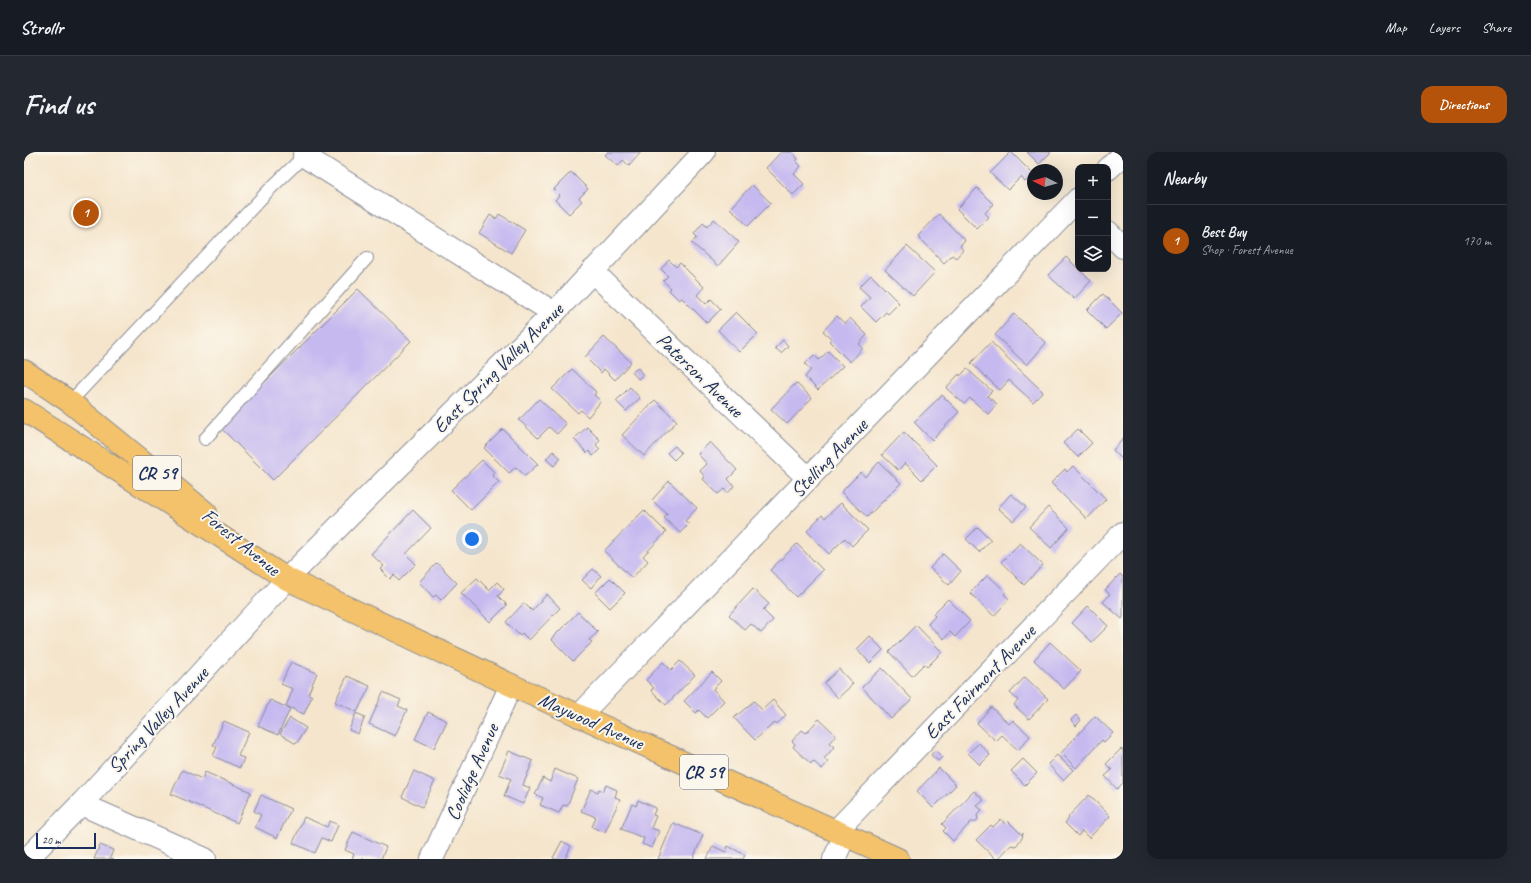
<!DOCTYPE html>
<meta charset="utf-8">
<style>
body{margin:0;font-family:Caveat,sans-serif;background:#242831;color:#f1f3f6}
.controls{position:absolute;right:12px;top:12px;display:grid;overflow:hidden;border-radius:8px;box-shadow:0 4px 16px #0002}
.controls button{width:36px;height:36px;display:grid;place-items:center;padding:0;border:0;border-bottom:1px solid #363941;background:#171b24;color:#f1f3f6;font:20px sans-serif}
.compass{position:absolute;left:1003px;top:12px;width:36px;height:36px;border-radius:50%;background:#171b24;box-shadow:0 4px 16px #0002;rotate:276deg}
.scale{position:absolute;left:12px;bottom:10px;width:60px;box-sizing:border-box;padding-left:4px;border:2px solid #1b2f5e;border-top:0;font-size:11px;line-height:14px;white-space:nowrap;color:#1b2f5e;-webkit-text-stroke:3px #fbf7ec;paint-order:stroke}
.you{position:absolute;left:448px;top:387px;width:14px;height:14px;margin:-10px;border:3px solid #fff;border-radius:50%;background:#1a73e8;box-shadow:0 0 0 6px #1a73e833}
.badge{display:grid;place-items:center;width:26px;height:26px;border-radius:50%;background:#b45309;color:#fff;font-size:13px;font-weight:700}
.pin{position:absolute;translate:-50% -50%;border:2px solid #fff;box-shadow:0 1px 4px #0006}
.list{margin:0;padding:0;list-style:none}
h2{display:flex;justify-content:space-between;align-items:center;height:52px;margin:0;padding:0 16px;font-size:17px}
h2 small{font-size:13px;font-weight:400;color:#9ea1a6}
.list li{display:grid;grid-template-columns:26px 1fr auto;gap:12px;align-items:center;box-sizing:border-box;height:72px;padding:0 16px;border-top:1px solid #363941}
.list b{display:block;font-size:15px;white-space:nowrap}
.list p{margin:0;font-size:13px;white-space:nowrap;color:#9ea1a6}
.list em{font-size:13px;font-style:normal;color:#9ea1a6}
.icon{flex:none;width:22px;height:22px;fill:none;stroke:currentColor;stroke-width:2;stroke-linecap:round;stroke-linejoin:round}
.map{position:relative;flex:none;width:1099px;height:707px;overflow:hidden;border-radius:12px}
header{display:flex;align-items:center;gap:24px;box-sizing:border-box;height:56px;padding:0 20px;background:#171b24;border-bottom:1px solid #363941}
header strong{font-size:19px}
nav{display:flex;gap:22px;margin-inline-start:auto;font-size:14px}
.intro{display:flex;align-items:center;justify-content:space-between;box-sizing:border-box;height:96px;padding:0 24px}
h1{margin:0;font-size:28px}
.button{padding:10px 18px;border-radius:12px;background:#b45309;color:#fff;font-size:14px;font-weight:700}
main{display:flex;gap:24px;padding:0 24px}
aside{flex:1;background:#171b24;border-radius:12px;box-shadow:0 4px 16px #0002}
.map>svg:first-child{display:block}
.building{fill:#c6b9f0}
.lines{fill:none;stroke-linecap:round;stroke-linejoin:round}
.service-casing{stroke:#888a95;stroke-width:14}
.minor-casing{stroke:#888a95;stroke-width:24}
.tertiary-casing{stroke:#888a95;stroke-width:24}
.primary-casing{stroke:#888a95;stroke-width:24}
.service{stroke:#fff;stroke-width:12}
.minor{stroke:#fff;stroke-width:22}
.tertiary{stroke:#fff;stroke-width:22}
.primary{stroke:#f3c26a;stroke-width:22}
.labels{text-anchor:middle;dominant-baseline:central;stroke-width:4;stroke-linejoin:round;paint-order:stroke}
.shield{fill:#fbf7ec;stroke:#5e6b89;stroke-width:1}
.shield-label{font-size:19px;font-weight:bold;fill:#1b2f5e}
.street-label{font-size:20px;fill:#1b2f5e;stroke:#fbf7ec}
</style>
<header>
<strong>Strollr</strong>
<nav><a>Map</a><a>Layers</a><a>Share</a></nav>
</header>
<div class="intro"><h1>Find us</h1><a class="button">Directions</a></div>
<main>
<div class="map">
<svg width="1099" height="707" viewBox="0 0 1099 707">
<rect width="100%" height="100%" fill="#fbf7ec"/>
<filter id="ink" filterUnits="userSpaceOnUse"><feTurbulence type="fractalNoise" baseFrequency=".025" numOctaves="2"/><feDisplacementMap in="SourceGraphic" scale="8" xChannelSelector="R" yChannelSelector="G"/><feConvolveMatrix kernelMatrix="1 2 1 2 8 2 1 2 1" color-interpolation-filters="sRGB"/></filter>
<filter id="wash" filterUnits="userSpaceOnUse"><feTurbulence type="fractalNoise" baseFrequency=".012" numOctaves="4" result="noise"/><feDisplacementMap in="SourceGraphic" scale="16" xChannelSelector="R" yChannelSelector="G"/><feGaussianBlur stdDeviation="0.9" result="paint"/><feColorMatrix in="noise" values="0 0 0 0 0 0 0 0 0 0 0 0 0 0 0 0 0 1.4 0 .05"/><feComposite in="paint" operator="in"/></filter>
<g filter="url(#wash)">
<rect width="100%" height="100%" fill="#f5e5cc"/>
<g id="blocks">
<g class="building">
<path d="M584,0h33l-12,14 -6,-6 -5,6 -13,-11z"/>
<path d="M757,0h11l6,7 -2,2 5,5 -7,8 10,10 -11,11 -27,-27z"/>
<path d="M987,0l22,22 -8,8 -4,-5 -13,13 -18,-17z"/>
<path d="M1003,0h24l-12,12z"/>
<path d="M547,20l17,17 -9,9 3,3 -13,13 -14,-14 5,-5 -6,-6z"/>
<path d="M728,33l19,18 -23,23 -18,-18z"/>
<path d="M953,36l16,16 -8,9 4,4 -12,12 -20,-20z"/>
<path d="M475,62l26,16 -14,23 -32,-20 11,-18 6,4z"/>
<path d="M915,62l26,27 -5,5 3,4 -7,8 -4,-3 -8,8 -26,-27z"/>
<path d="M690,67l25,23 -21,24 -26,-23 5,-6 -3,-3 9,-11 4,4z"/>
<path d="M883,94l28,26 -22,24 -28,-26z"/>
<path d="M1042,105l25,24 -17,18 -26,-24z"/>
<path d="M645,108l7,7 4,-4 24,24 -7,8 9,9 5,-5 10,10 -14,14 -25,-25 -3,2 -10,-10 2,-2 -8,-7 5,-5 -7,-7z"/>
<path d="M847,123l28,28 -11,11 -2,-2 -10,10 -15,-15 9,-10 -11,-10z"/>
<path d="M334,137l53,52 -138,139 -53,-53z"/>
<path d="M1079,142l19,19 -16,16 -19,-19z"/>
<path d="M712,160l22,22 -19,18 -21,-22z"/>
<path d="M990,162l32,29 -19,22 -32,-30z"/>
<path d="M813,164l8,8 5,-6 17,17 -8,9 4,4 -13,14 -21,-21 3,-2 -9,-8z"/>
<path d="M580,185l27,25 -16,18 -11,-11 -3,4 -16,-16z"/>
<path d="M759,188l5,6 -7,7 -6,-5z"/>
<path d="M967,190l52,50 -10,10 -24,-22 -9,10 -29,-27z"/>
<path d="M804,199l15,15 -25,24 -13,-13 6,-7 -6,-6 9,-9 5,5z"/>
<path d="M614,216l5,7 -5,4 -6,-7z"/>
<path d="M548,217l24,23 -2,3 7,6 -13,16 -7,-7 -3,3 -26,-24z"/>
<path d="M943,217l25,22 -5,5 10,8 -9,10 -18,-16 -6,6 -18,-16 13,-14 1,2z"/>
<path d="M772,231l16,15 -25,26 -16,-15z"/>
<path d="M606,235l10,11 -14,13 -10,-10z"/>
<path d="M918,243l17,17 -27,28 -18,-18z"/>
<path d="M515,247l27,25 -9,10 -8,-7 -11,11 -19,-18z"/>
<path d="M631,248l22,21 -33,35 -22,-21z"/>
<path d="M563,275l13,13 -4,5 4,4 -7,7 -4,-5 -2,2 -13,-14z"/>
<path d="M479,277l35,35 -13,12 -9,-9 -7,6 -25,-25z"/>
<path d="M1054,277l14,14 -14,14 -15,-14z"/>
<path d="M880,280l33,33 -15,15 -17,-17 -7,7 -16,-15z"/>
<path d="M1099,287v21l-10,-10z"/>
<path d="M686,290l27,28 -9,9 6,7 -6,7 -4,-4 -6,5 -15,-15 2,-2 -5,-6 7,-7 -9,-10z"/>
<path d="M651,294l6,7 -7,7 -7,-7z"/>
<path d="M529,299l8,7 -7,8 -8,-7z"/>
<path d="M458,308l12,12 -2,3 7,7 -28,28 -20,-20z"/>
<path d="M855,310l22,21 -34,34 -26,-25 20,-20 4,5z"/>
<path d="M1049,314l33,33 -19,20 -36,-36 14,-14 2,3z"/>
<path d="M645,329l28,27 -12,13 4,3 -9,9 -16,-15 3,-4 -15,-14z"/>
<path d="M987,342l15,13 -13,14 -15,-13z"/>
<path d="M817,351l27,27 -16,16 -7,-8 -16,16 -22,-23 15,-16 3,3z"/>
<path d="M1024,355l21,21 -18,20 -22,-21z"/>
<path d="M389,358l18,18 -25,26 10,10 -17,17 -5,-6 -4,4 -10,-10 4,-3 -13,-12z"/>
<path d="M620,358l22,22 -23,24 5,5 -16,17 -28,-27z"/>
<path d="M954,375l13,13 -12,12 -13,-13z"/>
<path d="M996,391l23,22 -19,20 -23,-23z"/>
<path d="M773,392l26,26 -27,27 -26,-27z"/>
<path d="M919,402l18,17 -12,14 -19,-17z"/>
<path d="M413,411l20,20 -16,17 -5,-5 -3,2 -14,-15z"/>
<path d="M569,417l8,7 -10,12 -9,-8z"/>
<path d="M1096,422l3,3v41l-1,1 -19,-17 7,-8 -5,-4z"/>
<path d="M964,423l18,17 -2,2 5,5 -15,17 -24,-23z"/>
<path d="M453,426l12,12 8,-8 7,7 -6,7 9,9 -17,17 -29,-29z"/>
<path d="M586,426l15,15 -15,15 -15,-15z"/>
<path d="M729,437l16,15 -6,6 10,10 -12,13 -10,-9 -6,6 -16,-15z"/>
<path d="M523,442l13,14 -31,32 -7,-7 -2,3 -14,-14 18,-19 8,8z"/>
<path d="M924,447l22,22 -15,16 -5,-5 -6,7 -16,-15 7,-8 -2,-2z"/>
<path d="M1064,454l20,20 -16,16 -20,-19z"/>
<path d="M554,460l20,20 -9,8 3,2 -19,19 -22,-22z"/>
<path d="M892,473l26,27 -15,15 -3,-3 -12,12 -23,-24z"/>
<path d="M846,484l13,14 -13,13 -13,-14z"/>
<path d="M1026,490l31,29 -17,18 -30,-29z"/>
<path d="M656,509l15,14 -29,30 -15,-15 3,-2 -8,-8 17,-18 8,8z"/>
<path d="M267,510l26,11 -9,21 4,2 -8,18 -18,-8 7,-17 -12,-5z"/>
<path d="M858,516l30,31 -21,20 -29,-32z"/>
<path d="M815,517l14,15 -15,14 -14,-15z"/>
<path d="M688,520l9,9 -8,8 11,12 -17,17 -8,-8 -3,3 -12,-12z"/>
<path d="M323,524l23,10 -13,26 -22,-10z"/>
<path d="M1001,525l23,22 -19,20 -15,-14 4,-5 -8,-7z"/>
<path d="M359,540l18,8 -3,6 9,4 -12,26 -26,-12z"/>
<path d="M246,548l20,9 -12,26 -20,-9z"/>
<path d="M749,548l13,15 -8,8 -5,1 -18,16 -21,-22 20,-17 8,9z"/>
<path d="M967,555l18,17 4,-4 17,16 -12,14 -16,-15 -6,6 -19,-18z"/>
<path d="M404,560l19,9 -13,27 -19,-9z"/>
<path d="M332,561l9,4 -7,17 -9,-4z"/>
<path d="M1052,563l5,5 -5,6 -5,-6z"/>
<path d="M1071,564l18,17 -9,9 -2,-2 -26,28 -15,-15z"/>
<path d="M266,566l16,10 -10,16 -16,-10z"/>
<path d="M795,567l17,16 -7,8 5,4 -10,12 4,3 -6,7 -9,-8 -2,3 -18,-17 2,-3 -3,-3 10,-11 4,3z"/>
<path d="M200,569l25,11 -11,24 6,2 -4,10 -27,-12 4,-9 -4,-2z"/>
<path d="M955,591l11,12 -10,10 -12,-12z"/>
<path d="M1097,597l2,1v33l-6,6 -12,-13 7,-6 -6,-6z"/>
<path d="M911,598l7,7 -4,4 -7,-6z"/>
<path d="M485,599l24,10 -10,24 7,3 -7,16 -19,-8 7,-17 -12,-5z"/>
<path d="M1033,603l16,15 -10,10 -15,-16z"/>
<path d="M999,607l14,14 -12,12 -14,-14z"/>
<path d="M915,616l17,17 -23,23 -16,-17z"/>
<path d="M531,617l23,10 -11,27 -4,-1 -4,8 -19,-8 3,-7 -8,-4 8,-16 7,4z"/>
<path d="M158,618l20,9 3,-7 46,20 -14,31 -66,-29z"/>
<path d="M390,619l21,10 -13,26 -20,-10z"/>
<path d="M582,633l11,5 -2,7 5,2 -15,33 -13,-5 4,-10 -15,-6 10,-22 7,3 1,-3 4,2z"/>
<path d="M950,639l10,9 -7,6 5,4 -5,5 1,4 -3,3h-4l-18,19 -10,-10 3,-3 -4,-4z"/>
<path d="M237,643l30,14 -14,29 -22,-11 6,-12 -7,-4z"/>
<path d="M1065,643l21,21 -21,22 -7,-7 -4,5 -13,-13 4,-5 -1,-1z"/>
<path d="M614,648l18,8 -3,7 3,1 -5,12 8,3 -7,17 -10,-4 2,-6 -23,-9 11,-25 4,2z"/>
<path d="M280,665l23,10 3,-6 8,4 -7,17 -9,-4 -7,15 -22,-10z"/>
<path d="M977,667l4,5 3,-3 14,14 1,-2 -1,5 -6,8 -5,-1 -13,14h-2l-20,-19 15,-15 2,2z"/>
<path d="M649,671l30,12 -10,24h-35z"/>
<path d="M329,680l33,15 -5,12h-29l2,-5 -9,-4z"/>
<path d="M538,689l9,5 -6,13h-10l-2,-1z"/>
<path d="M76,693l13,5 -3,8 4,1h-20z"/>
<path d="M689,694l13,6 2,-6 17,9 -2,4h-36z"/>
</g>
</g>
</g>
<g filter="url(#ink)">
<use href="#blocks" fill-opacity="0" stroke="#888a95" stroke-width="1"/>
<g class="lines">
<defs>
<g id="service">
<path d="M46,250l199,-212 35,-34"/>
<path d="M181,287l162,-181"/>
</g>
<g id="minor">
<path d="M280,4l250,157"/>
<path d="M1084,17l15,-14"/>
<path d="M1084,80l15,15"/>
<path d="M568,119l217,208"/>
<path d="M555,564l499,-517"/>
<path d="M57,652l124,55"/>
<path d="M812,679l287,-298"/>
<path d="M408,707l79,-174"/>
<path d="M810,707l11,-24"/>
</g>
<path id="tertiary" d="M3,707l54,-55 206,-225 71,-72 196,-194 150,-161"/>
<g id="primary">
<path d="M0,219l46,31 136,111"/>
<path d="M0,258l263,169 224,106 387,174"/>
</g>
</defs>
<use href="#service" class="service-casing"/>
<use href="#minor" class="minor-casing"/>
<use href="#tertiary" class="tertiary-casing"/>
<use href="#primary" class="primary-casing"/>
<use href="#service" class="service"/>
<use href="#minor" class="minor"/>
<use href="#tertiary" class="tertiary"/>
<use href="#primary" class="primary"/>
</g>
</g>
<g class="labels">
<g class="shield">
<rect x="109" y="304" width="48" height="34" rx="3"/>
<rect x="656" y="603" width="48" height="34" rx="3"/>
</g>
<g class="shield-label">
<text x="133" y="321">CR 59</text>
<text x="680" y="620">CR 59</text>
</g>
<g class="street-label">
<text transform="translate(474 216) rotate(-45)">East Spring Valley Avenue</text>
<text transform="translate(676 223) rotate(44)">Paterson Avenue</text>
<text transform="translate(805 306) rotate(-46)">Stelling Avenue</text>
<text transform="translate(217 390) rotate(39)">Forest Avenue</text>
<text transform="translate(956 530) rotate(-46)">East Fairmont Avenue</text>
<text transform="translate(134 568) rotate(-47)">Spring Valley Avenue</text>
<text transform="translate(567 569) rotate(24)">Maywood Avenue</text>
<text transform="translate(448 620) rotate(-66)">Coolidge Avenue</text>
</g>
</g>
</svg>
<div class="controls">
<button>+</button>
<button>−</button>
<button><svg class="icon" aria-label="layers" viewBox="0 0 24 24"><path d="M12 4l9 5-9 5-9-5zM3 14l9 5 9-5"/></svg></button>
</div>
<svg class="compass" viewBox="-18 -18 36 36"><path d="M0-13l5 13h-10z" fill="#e53935"/><path d="M0 13l5-13h-10z" fill="#9ea1a6"/></svg>
<div class="scale">20 m</div>
<div class="you"></div>
<div class="pin badge" style="left:62px;top:61px">1</div>
</div>
<aside>
<h2>Nearby<small></small></h2>
<ul class="list">
<li><span class="badge">1</span><div><b>Best Buy</b><p>Shop · Forest Avenue</p></div><em>170 m</em></li>
</ul>
</aside>
</main>
